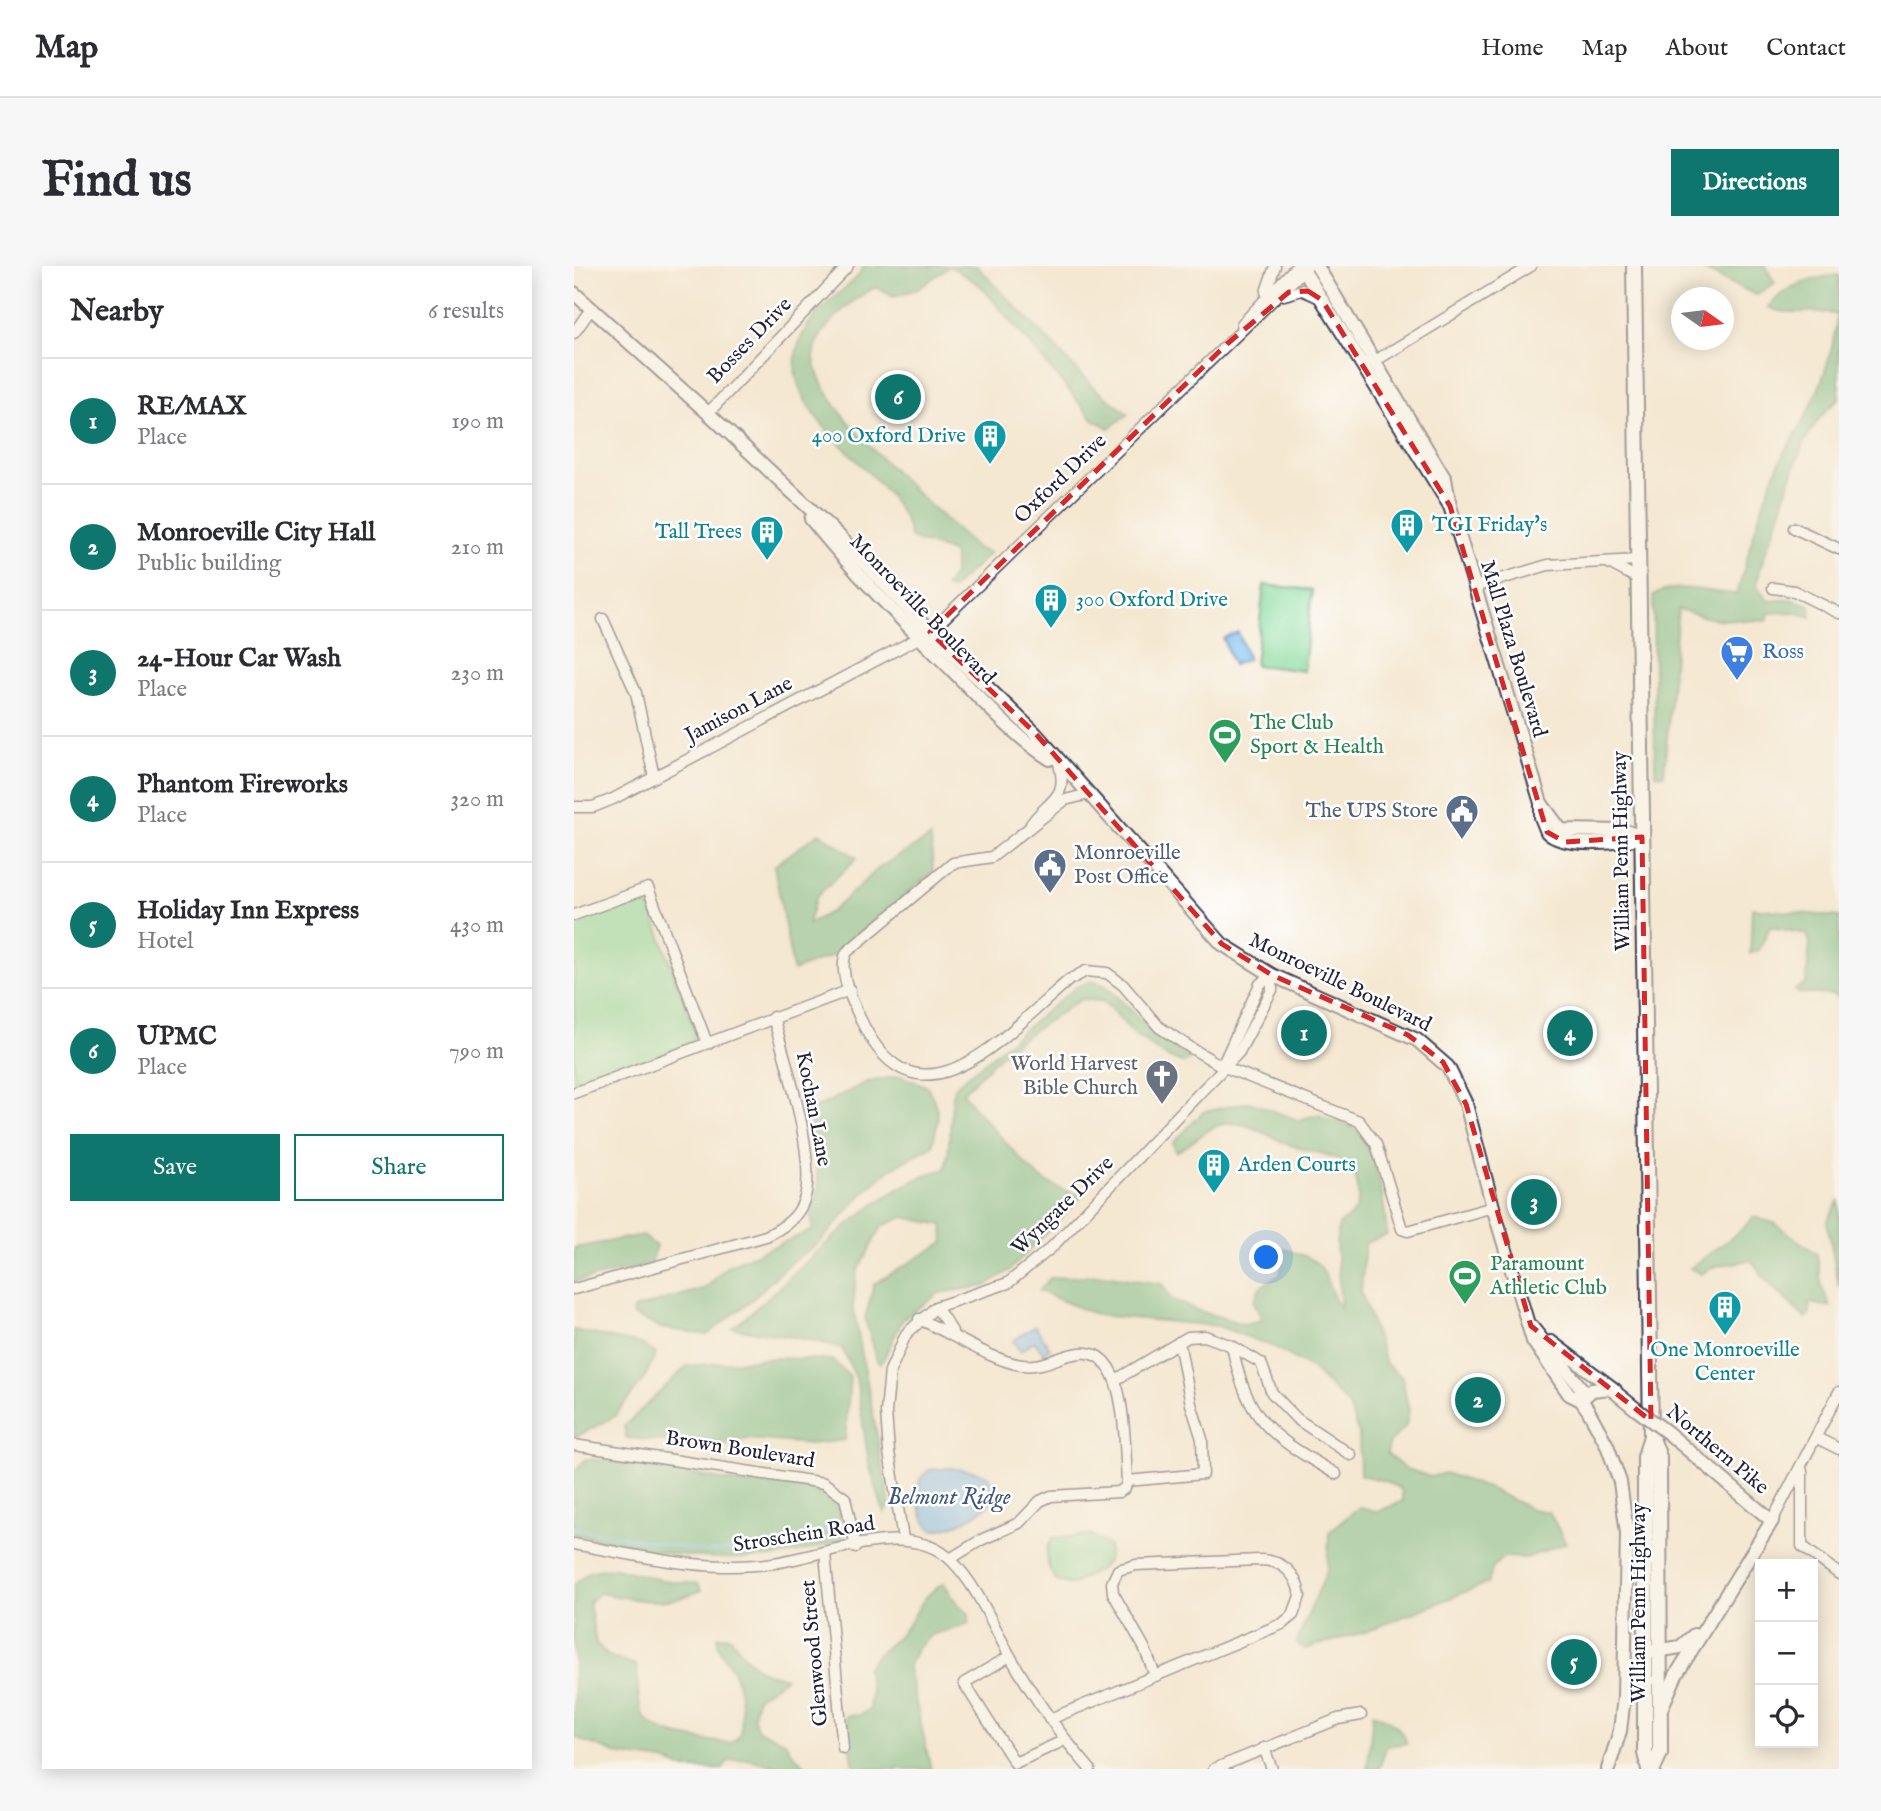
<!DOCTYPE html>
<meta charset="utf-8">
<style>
body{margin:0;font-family:"IM FELL English",serif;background:#f7f7f7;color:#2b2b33}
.controls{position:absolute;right:21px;bottom:21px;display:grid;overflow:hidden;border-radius:0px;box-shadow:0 4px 18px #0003}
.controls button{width:63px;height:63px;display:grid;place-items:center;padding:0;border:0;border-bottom:2px solid #e1e1e2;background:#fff;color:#2b2b33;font:35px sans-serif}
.compass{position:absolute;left:1097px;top:21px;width:63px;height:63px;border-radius:50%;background:#fff;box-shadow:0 4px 18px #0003;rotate:104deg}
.you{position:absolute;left:693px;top:992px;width:24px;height:24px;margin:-18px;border:5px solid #fff;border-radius:50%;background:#1a73e8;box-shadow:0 0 0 10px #1a73e833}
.badge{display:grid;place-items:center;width:46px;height:46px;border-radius:50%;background:#0f766e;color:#fff;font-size:23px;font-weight:700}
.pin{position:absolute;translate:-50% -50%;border:4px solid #fff;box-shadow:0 2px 7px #0006}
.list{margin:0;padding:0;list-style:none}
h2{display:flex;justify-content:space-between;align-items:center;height:91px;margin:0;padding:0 28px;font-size:30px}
h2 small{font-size:23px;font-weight:400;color:#7c7c81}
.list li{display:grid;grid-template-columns:46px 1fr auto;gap:21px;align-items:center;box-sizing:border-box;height:126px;padding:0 28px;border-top:2px solid #e1e1e2}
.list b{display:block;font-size:26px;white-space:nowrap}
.list p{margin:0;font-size:23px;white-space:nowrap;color:#7c7c81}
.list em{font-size:23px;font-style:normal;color:#7c7c81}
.actions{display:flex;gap:14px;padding:21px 28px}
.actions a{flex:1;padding:16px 0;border:2px solid #0f766e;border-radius:0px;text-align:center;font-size:24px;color:#0f766e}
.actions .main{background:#0f766e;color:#fff}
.icon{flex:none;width:38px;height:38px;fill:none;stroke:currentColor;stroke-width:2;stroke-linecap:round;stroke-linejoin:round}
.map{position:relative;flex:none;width:1265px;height:1503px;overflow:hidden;border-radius:0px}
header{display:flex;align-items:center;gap:42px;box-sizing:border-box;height:98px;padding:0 35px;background:#fff;border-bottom:2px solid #e1e1e2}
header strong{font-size:33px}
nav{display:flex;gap:38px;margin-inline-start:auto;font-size:24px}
.intro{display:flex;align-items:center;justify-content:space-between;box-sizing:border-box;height:168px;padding:0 42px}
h1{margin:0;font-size:49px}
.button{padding:18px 32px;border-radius:0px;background:#0f766e;color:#fff;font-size:24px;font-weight:700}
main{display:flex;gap:42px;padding:0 42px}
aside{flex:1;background:#fff;border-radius:0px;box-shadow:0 4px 18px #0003}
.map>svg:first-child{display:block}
.green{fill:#87d999;stroke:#547e6a;stroke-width:2}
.forest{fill:#6db981;stroke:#486e5e;stroke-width:2}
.water{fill:#7ebef2;stroke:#507096;stroke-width:2}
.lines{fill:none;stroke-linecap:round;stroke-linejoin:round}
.stream{stroke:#7ebef2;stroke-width:2.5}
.minor-casing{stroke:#424052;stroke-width:13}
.major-casing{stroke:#424052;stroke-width:16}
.highway-casing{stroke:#424052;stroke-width:18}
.minor{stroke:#fff;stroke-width:10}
.major{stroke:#fff;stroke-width:12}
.highway{stroke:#fff;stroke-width:14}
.major-bridge-casing{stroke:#424052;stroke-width:16;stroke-linecap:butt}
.major-bridge{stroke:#fff;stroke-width:12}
.marked{fill:none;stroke:#d62828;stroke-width:5;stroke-dasharray:14 9;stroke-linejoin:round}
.labels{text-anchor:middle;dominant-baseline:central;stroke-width:5;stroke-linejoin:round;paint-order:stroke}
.street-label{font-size:21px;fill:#22223b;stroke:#fff}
.culture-label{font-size:21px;fill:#0d838f;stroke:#fff;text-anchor:start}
.shop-label{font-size:21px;fill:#366cbe;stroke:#fff;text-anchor:start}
.leisure-label{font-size:21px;fill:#27864d;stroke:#fff;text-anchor:start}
.service-label{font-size:21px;fill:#4e5e75;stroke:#fff;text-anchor:end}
.worship-label{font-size:21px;fill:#5b616d;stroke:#fff;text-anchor:end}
.water-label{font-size:23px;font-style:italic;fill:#42597b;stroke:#fff}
</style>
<header>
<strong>Map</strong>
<nav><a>Home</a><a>Map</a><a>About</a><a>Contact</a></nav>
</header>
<div class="intro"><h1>Find us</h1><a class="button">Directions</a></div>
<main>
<aside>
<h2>Nearby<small>6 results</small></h2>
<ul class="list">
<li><span class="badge">1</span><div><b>RE/MAX</b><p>Place</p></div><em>190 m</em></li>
<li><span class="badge">2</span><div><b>Monroeville City Hall</b><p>Public building</p></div><em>210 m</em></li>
<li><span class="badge">3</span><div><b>24-Hour Car Wash</b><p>Place</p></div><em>230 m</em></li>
<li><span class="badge">4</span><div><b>Phantom Fireworks</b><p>Place</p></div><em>320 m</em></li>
<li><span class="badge">5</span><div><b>Holiday Inn Express</b><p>Hotel</p></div><em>430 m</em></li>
<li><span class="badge">6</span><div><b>UPMC</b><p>Place</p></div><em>790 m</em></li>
</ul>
<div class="actions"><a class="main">Save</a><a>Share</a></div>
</aside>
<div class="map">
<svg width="1265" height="1503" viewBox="0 0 1265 1503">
<rect width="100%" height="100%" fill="#fff"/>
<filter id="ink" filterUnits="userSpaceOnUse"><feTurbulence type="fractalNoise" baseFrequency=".0143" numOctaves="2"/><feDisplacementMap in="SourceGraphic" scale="14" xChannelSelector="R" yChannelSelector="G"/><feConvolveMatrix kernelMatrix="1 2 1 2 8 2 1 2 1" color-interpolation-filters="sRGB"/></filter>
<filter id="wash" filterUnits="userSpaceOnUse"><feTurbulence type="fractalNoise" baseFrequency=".00686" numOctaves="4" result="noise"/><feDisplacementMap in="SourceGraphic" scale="28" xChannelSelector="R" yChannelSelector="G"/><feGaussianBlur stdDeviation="1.57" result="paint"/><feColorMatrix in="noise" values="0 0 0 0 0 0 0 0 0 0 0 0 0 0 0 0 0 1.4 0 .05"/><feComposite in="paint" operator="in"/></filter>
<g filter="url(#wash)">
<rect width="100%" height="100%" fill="#f4e8d1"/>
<g class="green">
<path d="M690,319l48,5 -8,81 -49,-6z"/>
<path d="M63,632l14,11 44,124 -4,9 -7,5 -110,40v-167z"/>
<path d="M518,1269l17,11c3,28 -22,25 -36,39l-16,-4c-10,-12 -15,-30 -4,-43z"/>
</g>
<g class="forest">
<path d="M290,0h113l115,120 36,28 -19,14 -16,-9 -112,-133 -31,-20 -32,23 -25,7 -17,-9c-21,10 -63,44 -62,70 2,54 123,152 162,191l14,5 -38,36 -7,-2 9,-13v-20c-14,-10 -29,-7 -44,-17 -10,-70 -159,-125 -102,-212 12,-18 35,-34 50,-49z"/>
<path d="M1121,0h70l10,17 -19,12z"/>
<path d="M1265,9v124c-37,29 -46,71 -59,114 -9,27 -18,42 -23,72l11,16 23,-2 19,6 1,12 -18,-5 -24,1 -2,8 -55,-2 -34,-10 -14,166 -9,-1 -2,-179c29,-14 53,-2 84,-1 13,-46 25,-96 46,-139 4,-8 10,-15 14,-23 20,-33 37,-78 40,-117 -22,-8 -48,3 -69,-8 20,-23 42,-29 71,-32z"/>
<path d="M245,567l38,25 -41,39 -8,27 24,-13 48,-44 51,-30 2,34 -99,84 -41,16 -19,-105z"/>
<path d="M1178,642l87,9v82l-6,-4 -35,-2 -3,-3 11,-7 4,-41 -4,-8 -36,-7 -11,23 -9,4z"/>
<path d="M517,715l14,4 54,52 32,22 -7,4 -17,-6 -33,-23 -30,-32 -23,-3 -73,49 -45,44c10,17 23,28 36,43 31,33 36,48 83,61l-72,74 -25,16 -46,7 -36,26 -22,45 -4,-3 -12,-42 9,-35 70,-42 -1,-17 -40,-8 -21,9 -25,46 -4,34 37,200 -6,7 -15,-49 -13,-86 -14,-30 -31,-8 -78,-12c63,-51 135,-139 212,-159 7,-28 4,-54 9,-82l122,-100z"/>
<path d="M326,810l27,10c14,26 13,31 5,60l-42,23 -28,25 -44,50 -27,18 -43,41 -41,32 -46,-7 -29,-13 1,-6 73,-21 21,-22 86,-36 -3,-19 9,-22 -10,-78 58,-29z"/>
<path d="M675,836l49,18 21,-6c10,8 20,7 31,12 27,15 35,80 37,109l-22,8 -4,49 25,72 16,13 7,34 -3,15 -16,16 -3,12 17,14 27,9 14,-4 45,16 41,20 18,3 17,31 -40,15 -23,-1 -10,10 -5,16 -123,49 -60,17 -9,-6 31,-72 2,-39 30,-25 18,5 26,-11 -2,-12 -16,-8 -25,-6 -1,-40 -11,-31 -36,-35 -38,-22 -56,-21 -121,-11 -58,-24 11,-13 53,-3 59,9 9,15 25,11 47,14 19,-4 -8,-19 6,-14 20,-12 4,-26c54,16 32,23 57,60l-5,-65 3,-20c12,-8 20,-13 19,-29 0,-44 -38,-38 -70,-51 -22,-8 -44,-28 -71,-18 -14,5 -27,20 -41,26l-3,-9 30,-31z"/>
<path d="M1265,934v87l-12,-65z"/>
<path d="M1180,951l20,6 43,31 5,34 9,19 -22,-4 1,10 -5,5 -39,-38 -15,-20 -35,6 -15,8 -11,-6 49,-36z"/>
<path d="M68,969l14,11 -5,18 -77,18v-34z"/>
<path d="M0,1064l67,14 15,10 -12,25 -30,38 -36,19 -4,-1z"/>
<path d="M202,1092l56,2 18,17 -5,63 -34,4 -64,-5 -26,7 -95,-8 -2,-12 63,-60z"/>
<path d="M12,1193l42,4 117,21h57l29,13 9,15 4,28c-24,6 -49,15 -73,17 -67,6 -133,-7 -197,-23v-63z"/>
<path d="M41,1302l47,12 36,4 3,6c-34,18 -66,10 -102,3l-10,9 7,41 12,13 28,9c2,15 1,31 5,45 7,27 67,31 90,33l9,-8c3,-20 1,-41 -5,-60 -6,-15 -19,-23 -17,-39l13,1 13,19 17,15 25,7 -29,20 -4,19 5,13 27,11 4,8 19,20c-8,0 -19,0 -27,-1 -20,-5 -33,-13 -54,-6l-4,7h-37l-22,-8 -44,-6 -46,-18v-152l16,-14z"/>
<path d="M370,1317l12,19 13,12v10l-38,11 -14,13 -9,19 23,102h-77l-8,-53 14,-1 9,-6 2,-18 -5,-23c10,-15 23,-22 35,-35 19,-20 16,-35 43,-50z"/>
<path d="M799,1447c15,5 29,15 34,30l-20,3 -8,23h-12z"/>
</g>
<g class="water">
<path d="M664,366l10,27 -15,6 -10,-27z"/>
<path d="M461,1060l15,22 -7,5 -9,-12 -14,10 -7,-10z"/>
<path d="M376,1202c11,2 30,2 38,9 31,24 -38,54 -56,53 -12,-11 -17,-36 -12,-51l9,-9z"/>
</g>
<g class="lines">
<path class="stream" d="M0,1262l133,24 68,-5 57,-19"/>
</g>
</g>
<g filter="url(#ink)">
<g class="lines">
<defs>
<g id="minor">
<path d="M692,26l9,-26"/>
<path d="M710,29l18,-5 16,7"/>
<path d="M668,58l55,-58"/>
<path d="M0,67l17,-24"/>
<path d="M795,95h6l156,-95"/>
<path d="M134,147l140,-147"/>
<path d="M1220,262l45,21"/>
<path d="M1035,297l30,16"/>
<path d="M900,321l74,-22 90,-5"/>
<path d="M1199,322l21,3 45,22"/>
<path d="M29,353l33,74 18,84"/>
<path d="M515,528l-24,6 -73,57 -39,6 -106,89c-10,17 5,49 13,66 57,124 148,13 209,-38l17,-9 21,2 16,12 36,42 32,21 31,18 137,55 17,23 26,85 6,2 85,-24"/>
<path d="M0,541h19l20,-8 317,-167 377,-365"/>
<path d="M457,558c18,-25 38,-25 28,-60"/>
<path d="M0,649l74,-27 59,155"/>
<path d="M648,800l38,-82 12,-9"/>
<path d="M0,827l276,-103"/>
<path d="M0,1023l192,-53c17,-8 32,-18 38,-36 14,-38 -19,-142 -31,-183"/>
<path d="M362,1041l16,24"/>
<path d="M345,1053c30,13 73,42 103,46 23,3 37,-10 58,-12 49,-5 44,94 47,128"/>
<path d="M658,1080l29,17 11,30 25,26 54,36"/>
<path d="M543,1113l71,-42 17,-1 27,10c16,78 39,89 104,128"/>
<path d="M1243,1172l22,11"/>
<path d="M0,1179l250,38 21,15 11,49"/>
<path d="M1228,1205v75l37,28"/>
<path d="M553,1215l76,-7 -1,-35 -11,-35 -12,-62"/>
<path d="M1198,1255l67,-129"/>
<path d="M329,1273l-14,-87 -3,-40 4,-41 16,-37 30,-27 72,-24 43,-35 188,-196 33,-62v-15"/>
<path d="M0,1278c65,12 134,29 200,19 53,-8 136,-45 178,-2 26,26 40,63 58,95 23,40 49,78 80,113"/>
<path d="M251,1287l18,195"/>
<path d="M376,1293l31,-19 38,-17 21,-22 11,-5 68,-4 6,-4 2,-7"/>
<path d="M436,1390l-46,27 51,80 50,-23"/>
<path d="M476,1453l232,-95 11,-9 7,-19c-3,-23 -18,-36 -41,-36l-123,5 -18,5 -6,13 1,10 31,54 11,28"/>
<path d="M690,1482l8,21"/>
<path d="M640,1503l124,-50 23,-4"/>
</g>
<g id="major">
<path d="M727,0l149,240"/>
<path d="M743,0l128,213 5,27 91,297v14l6,15c16,17 74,11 95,5"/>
<path d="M0,27l134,120 131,123 91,96 105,101 187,211 50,31 145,65 31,27 18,37 27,103 40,134 36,53 12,6 7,10 19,35 13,37 7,51 -3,164 -4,34 -12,38"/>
<path d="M237,253c44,55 94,104 143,153 30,30 60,64 96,87"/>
<path d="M967,537l20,27 64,1 17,6"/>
<path d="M957,1060l51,63 -1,11"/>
<path d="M977,1076l64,48"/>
<path d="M1007,1134l11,-10 18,-2 26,21"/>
<path d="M1077,1386l29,-5 14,-12"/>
<path d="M1087,1443l15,-34 96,-154 -104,-88"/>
</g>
<g id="highway">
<path d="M1060,0l17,1170 -6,21v296l4,16"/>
<path d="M1077,1170l8,21 1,296 -7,16"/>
</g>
</defs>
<use href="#minor" class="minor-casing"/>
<use href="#major" class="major-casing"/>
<use href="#highway" class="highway-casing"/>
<use href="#minor" class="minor"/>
<use href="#major" class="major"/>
<use href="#highway" class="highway"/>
<defs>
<path id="major-bridge" d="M1062,1143l32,24"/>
</defs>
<use href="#major-bridge" class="major-bridge-casing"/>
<use href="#major-bridge" class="major-bridge"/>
</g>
</g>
<path d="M0 0H1265V1503H0ZM734,25l14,9 128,206 97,326 18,10 77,-5 9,584 -120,-95 -65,-222 -23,-42 -35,-27 -136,-60 -50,-31 -187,-211 -105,-101 297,-288 62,-52z" fill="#f4e8d1" fill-opacity=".55" fill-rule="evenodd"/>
<path class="marked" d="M734,25l14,9 128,206 97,326 18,10 77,-5 9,584 -120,-95 -65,-222 -23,-42 -35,-27 -136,-60 -50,-31 -187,-211 -105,-101 297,-288 62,-52z"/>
<defs>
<symbol id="building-pin" viewBox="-11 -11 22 30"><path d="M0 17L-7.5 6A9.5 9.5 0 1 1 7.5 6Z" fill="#0f9aa8" stroke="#fff"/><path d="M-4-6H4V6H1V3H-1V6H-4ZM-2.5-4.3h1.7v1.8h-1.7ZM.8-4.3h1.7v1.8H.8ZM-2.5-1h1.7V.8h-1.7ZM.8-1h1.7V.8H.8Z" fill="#fff"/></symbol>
<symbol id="supermarket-pin" viewBox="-11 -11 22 30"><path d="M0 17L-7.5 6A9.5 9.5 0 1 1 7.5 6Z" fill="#3f7fe0" stroke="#fff"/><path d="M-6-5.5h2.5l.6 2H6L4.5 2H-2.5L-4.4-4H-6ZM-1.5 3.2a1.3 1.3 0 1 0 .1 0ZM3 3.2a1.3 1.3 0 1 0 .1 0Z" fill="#fff"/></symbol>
<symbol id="stadium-pin" viewBox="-11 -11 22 30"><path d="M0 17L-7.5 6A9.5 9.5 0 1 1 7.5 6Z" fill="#2e9e5b" stroke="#fff"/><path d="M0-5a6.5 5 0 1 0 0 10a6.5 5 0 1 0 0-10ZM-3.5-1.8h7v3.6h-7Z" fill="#fff"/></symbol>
<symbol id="civic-pin" viewBox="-11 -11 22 30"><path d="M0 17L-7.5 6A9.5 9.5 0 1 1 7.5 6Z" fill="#5c6f8a" stroke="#fff"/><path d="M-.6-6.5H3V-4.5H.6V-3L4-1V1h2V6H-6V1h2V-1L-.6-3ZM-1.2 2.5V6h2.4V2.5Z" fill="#fff"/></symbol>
<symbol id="church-pin" viewBox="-11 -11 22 30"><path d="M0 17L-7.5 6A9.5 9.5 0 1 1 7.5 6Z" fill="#6b7280" stroke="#fff"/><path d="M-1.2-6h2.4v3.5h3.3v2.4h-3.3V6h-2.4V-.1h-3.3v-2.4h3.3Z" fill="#fff"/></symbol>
</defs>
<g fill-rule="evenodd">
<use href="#building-pin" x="397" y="151" width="38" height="52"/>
<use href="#building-pin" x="814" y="240" width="38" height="52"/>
<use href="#building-pin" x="174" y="247" width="38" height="52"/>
<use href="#building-pin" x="458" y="315" width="38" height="52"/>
<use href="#supermarket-pin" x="1144" y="367" width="38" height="52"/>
<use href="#stadium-pin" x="632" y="450" width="38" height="52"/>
<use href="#civic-pin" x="869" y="526" width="38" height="52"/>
<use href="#civic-pin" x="457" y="580" width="38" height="52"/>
<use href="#church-pin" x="569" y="791" width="38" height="52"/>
<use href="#building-pin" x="621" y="880" width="38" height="52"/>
<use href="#stadium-pin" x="872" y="991" width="38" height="52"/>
<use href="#building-pin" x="1132" y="1022" width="38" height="52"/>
</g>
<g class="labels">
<g class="street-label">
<text transform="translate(176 75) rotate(-46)">Bosses Drive</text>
<text transform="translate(487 213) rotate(-44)">Oxford Drive</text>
<text transform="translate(348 344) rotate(46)">Monroeville Boulevard</text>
<text transform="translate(939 383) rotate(73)">Mall Plaza Boulevard</text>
<text transform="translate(165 444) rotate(-28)">Jamison Lane</text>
<text transform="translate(1048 585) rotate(-91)">William Penn Highway</text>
<text transform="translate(766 717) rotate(26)">Monroeville Boulevard</text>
<text transform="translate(239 843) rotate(79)">Kochan Lane</text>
<text transform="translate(489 940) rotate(-44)">Wyngate Drive</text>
<text transform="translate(166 1184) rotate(9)">Brown Boulevard</text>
<text transform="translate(1143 1184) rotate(40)">Northern Pike</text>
<text transform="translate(230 1269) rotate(-9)">Stroschein Road</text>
<text transform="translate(1065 1337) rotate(-90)">William Penn Highway</text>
<text transform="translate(241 1387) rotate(-95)">Glenwood Street</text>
</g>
<g class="culture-label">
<text x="392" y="170" text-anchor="end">400 Oxford Drive</text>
<text x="858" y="259">TGI Friday's</text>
<text x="168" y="266" text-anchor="end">Tall Trees</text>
<text x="502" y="334">300 Oxford Drive</text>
<text x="664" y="899">Arden Courts</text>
<text x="1151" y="1084" text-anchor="middle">One Monroeville<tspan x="1151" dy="24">Center</tspan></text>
</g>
<g class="shop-label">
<text x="1188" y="386">Ross</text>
</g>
<g class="leisure-label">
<text x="676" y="457">The Club<tspan x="676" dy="24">Sport &amp; Health</tspan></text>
<text x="916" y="998">Paramount<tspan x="916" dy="24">Athletic Club</tspan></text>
</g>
<g class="service-label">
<text x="864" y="545">The UPS Store</text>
<text x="500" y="587" text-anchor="start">Monroeville<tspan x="500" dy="24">Post Office</tspan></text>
</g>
<g class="worship-label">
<text x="564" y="798">World Harvest<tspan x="564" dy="24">Bible Church</tspan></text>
</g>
<g class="water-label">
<text x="375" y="1231">Belmont Ridge</text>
</g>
</g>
</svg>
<div class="controls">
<button>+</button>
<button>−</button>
<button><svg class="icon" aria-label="locate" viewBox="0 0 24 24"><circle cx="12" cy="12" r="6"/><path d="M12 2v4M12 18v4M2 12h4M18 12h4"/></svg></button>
</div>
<svg class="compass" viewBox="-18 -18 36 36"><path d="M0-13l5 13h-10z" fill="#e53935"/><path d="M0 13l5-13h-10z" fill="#7c7c81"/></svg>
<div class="you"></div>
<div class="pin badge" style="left:730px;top:767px">1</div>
<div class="pin badge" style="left:904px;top:1134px">2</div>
<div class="pin badge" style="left:960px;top:936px">3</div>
<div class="pin badge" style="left:996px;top:767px">4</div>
<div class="pin badge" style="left:1000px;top:1396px">5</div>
<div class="pin badge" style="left:324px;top:131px">6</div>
</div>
</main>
